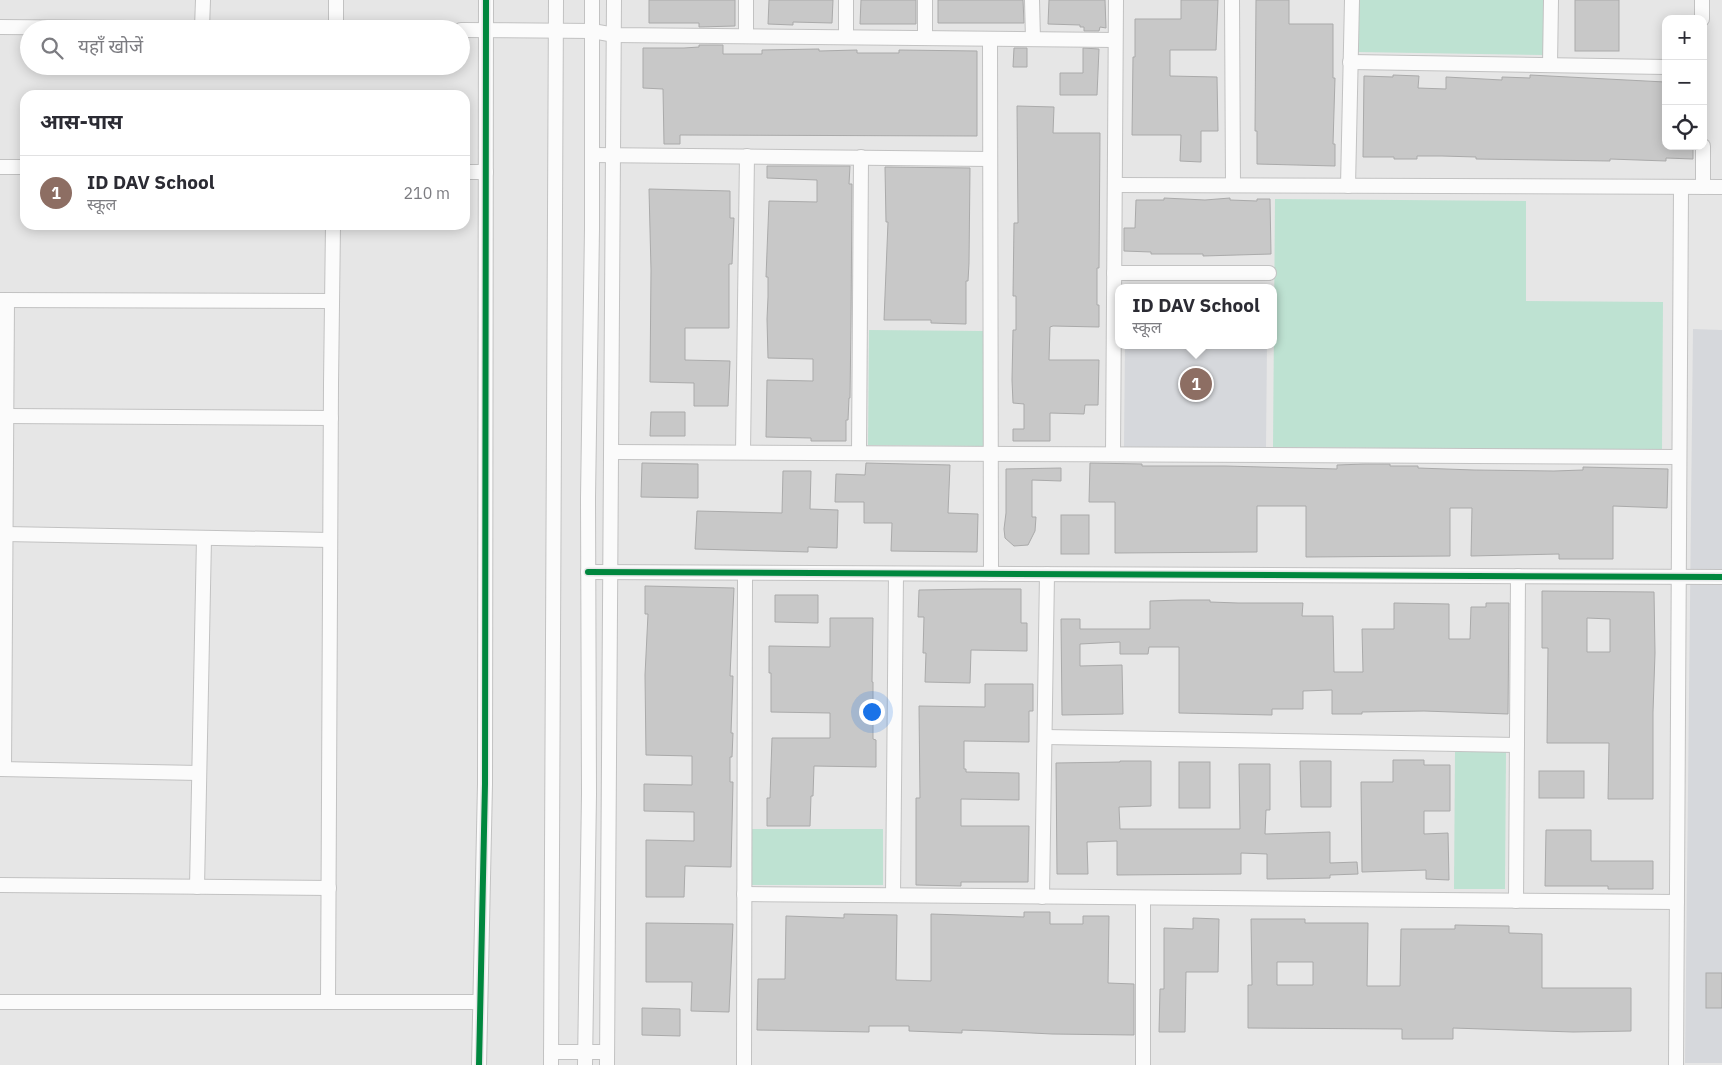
<!DOCTYPE html>
<html lang="hi">
<meta charset="utf-8">
<style>
body{margin:0;font-family:"IBM Plex Sans","Noto Sans Devanagari",sans-serif;background:#f7f7f7;color:#2b2b33}
.controls{position:absolute;right:15px;top:15px;display:grid;overflow:hidden;border-radius:10px;box-shadow:0 2px 12px #0003}
.controls button{width:45px;height:45px;display:grid;place-items:center;padding:0;border:0;border-bottom:1px solid #e1e1e2;background:#fff;color:#2b2b33;font:25px sans-serif}
.you{position:absolute;left:871px;top:711px;width:18px;height:18px;margin:-12px;border:4px solid #fff;border-radius:50%;background:#1a73e8;box-shadow:0 0 0 8px #1a73e833}
.badge{display:grid;place-items:center;width:32px;height:32px;border-radius:50%;background:#7c3aed;color:#fff;font-size:16px;font-weight:700}
.pin{position:absolute;translate:-50% -50%;border:2px solid #fff;box-shadow:0 1px 5px #0006}
.popup{position:absolute;left:1115px;top:284px;width:162px;height:65px;box-sizing:border-box;display:grid;place-content:center;border-radius:10px;background:#fff;filter:drop-shadow(0 1px 4px #0005);font-size:16px;white-space:nowrap;color:#7c7c81}
.popup b{font-size:19px;color:#2b2b33}
.popup::after{content:'';position:absolute;left:50%;top:100%;margin-left:-10px;border:10px solid transparent;border-top-color:#fff}
.list{margin:0;padding:0;list-style:none}
h2{display:flex;justify-content:space-between;align-items:center;height:65px;margin:0;padding:0 20px;font-size:21px}
h2 small{font-size:16px;font-weight:400;color:#7c7c81}
.list li{display:grid;grid-template-columns:32px 1fr auto;gap:15px;align-items:center;box-sizing:border-box;height:75px;padding:0 20px;border-top:1px solid #e1e1e2}
.list b{display:block;font-size:19px;white-space:nowrap}
.list p{margin:0;font-size:16px;white-space:nowrap;color:#7c7c81}
.list em{font-size:16px;font-style:normal;color:#7c7c81}
.icon{flex:none;width:28px;height:28px;fill:none;stroke:currentColor;stroke-width:2;stroke-linecap:round;stroke-linejoin:round}
.map{position:relative;flex:none;width:1722px;height:1065px;overflow:hidden}
.search{position:absolute;background:#fff;box-shadow:0 2px 12px #0003;left:20px;top:20px;width:450px;height:55px;display:flex;align-items:center;gap:12px;box-sizing:border-box;padding:0 18px;border-radius:28px;color:#7c7c81;font-size:19px}
.panel{position:absolute;background:#fff;box-shadow:0 2px 12px #0003;left:20px;top:90px;width:450px;height:140px;border-radius:15px}
.map>svg:first-child{display:block}
.built{fill:#d6d8dc}
.green{fill:#bee2d2}
.building{fill:#c8c8c8;stroke:#aaa;fill-rule:evenodd}
.lines{fill:none;stroke-linecap:round;stroke-linejoin:round}
.street-casing{stroke:#c2c2c2;stroke-width:16}
.street{stroke:#fbfbfb;stroke-width:14}
.cycleway-casing{stroke:#e5e6e7;stroke-width:9}
.cycleway{stroke:#00873e;stroke-width:6}
</style>
<div class="map">
<svg width="1722" height="1065" viewBox="0 0 1722 1065">
<rect width="100%" height="100%" fill="#e6e6e6"/>
<g class="built">
<path d="M1693,329l29,1v733h-37z"/>
<path d="M1125,345h142l-1,103 -142,-1z"/>
</g>
<g class="green">
<path d="M1358,0h186l-1,55 -186,-3z"/>
<path d="M1275,199l251,2v100l137,1 -1,148 -389,-3z"/>
<path d="M869,330l114,1v115l-115,-1z"/>
<path d="M1455,752h51l-1,137h-51z"/>
<rect x="752" y="829" width="131" height="56"/>
</g>
<g class="building">
<path d="M649,0h86v26l-36,1v-4h-50z"/>
<path d="M769,0h64l-1,23 -39,-1v3l-25,-1z"/>
<path d="M861,0h55v24h-56z"/>
<path d="M938,0h85l1,23h-86z"/>
<path d="M1049,0h56l1,28 -6,-1 -1,4h-15v-4h-4v-2l-32,-1z"/>
<path d="M1181,0h37l-2,50h-46v26l47,1 1,54h-17v31l-21,-1 1,-26h-49l1,-78h2v-38h46z"/>
<path d="M1256,0h33v24h44v54h2l-2,66h2v22l-78,-2v-33h-2z"/>
<rect x="1575" y="0" width="44" height="51"/>
<path d="M699,45h24v9h39v-4l57,-1v2l38,-1v3h42v-3l78,1v85l-297,-1v9h-16l-1,-55 -20,-1v-40h41l15,-1z"/>
<path d="M1014,48h13v19h-14z"/>
<path d="M1083,48l16,1 -2,46h-37v-22h23z"/>
<path d="M1393,75l26,1 -1,12 28,1v-12l56,3v-3l28,1v-3l135,7 -1,45h2v19h27v13l-27,-1v3l-56,-2v2l-134,-2v-2l-34,-1h-25v3h-23v-2h-31l1,-81 29,1z"/>
<path d="M1017,106l37,1 -1,26h47l-1,135h-2v37h2v22l-46,-1 -3,1 -1,33h50l-1,45h-13l-1,9 -34,-1v28h-37v-12h11v-25l-11,-1 -1,-23 1,-50h3v-34h-3l1,-73h4z"/>
<path d="M767,166h83l-1,18h3l-1,139 -1,75h-1l-1,22h-2v21h-35v-3l-45,-1 1,-57 46,1v-22l-45,-1 -1,-39 1,-22v-20h-2l3,-76 48,1v-22l-50,-2z"/>
<path d="M885,167l85,1 -1,95 -1,18h-2v43l-35,-1v-3h-47l4,-98h-2z"/>
<path d="M649,189l81,2v27h4l-2,46h-3v64h-44v32l45,1 -2,45h-34v-23l-44,-1 1,-112z"/>
<path d="M1164,198l41,2 25,-2v2l27,1v-2h13l1,55 -68,2v-2h-52v-2l-27,-1v-23h11l1,-28h28z"/>
<path d="M651,412h34v24h-35z"/>
<path d="M642,463l56,1v34l-57,-1z"/>
<path d="M866,463l84,2 -2,48 30,1 -1,38 -86,-1 1,-28h-28v-21h-29l1,-28 29,1z"/>
<path d="M1090,463l52,1v2h83l112,3v-4l28,-1h25v2h28v2l56,2 80,1 29,-1v-3l85,2 -1,39 -54,-2v53h-54v-5l-88,2 1,-48h-22v48l-144,1v-51h-49v46l-142,1v-51h-26z"/>
<path d="M1061,468v13l-29,-1v37h4l-1,14 -7,14 -14,1 -9,-8 -1,-9 2,-16v-44z"/>
<path d="M783,471h28l-1,38 28,1 -1,38 -29,-1v5l-113,-3 2,-38 85,2z"/>
<rect x="1061" y="515" width="28" height="39"/>
<path d="M645,586l89,2 -4,88h3l-2,57h2l-1,24h-2v25h3l-2,85 -46,-1 -1,31h-38v-57l48,1v-29l-50,-1v-27l48,1v-29l-46,-1 -1,-80 3,-61h-3z"/>
<path d="M983,589h38v34h6v28l-56,-1 -1,33 -45,-1 1,-29h-3l1,-36h-6l1,-27z"/>
<path d="M1542,591l112,1 1,61 -2,59v87h-45l1,-56h-62l1,-95h-6zM1587,618l23,1v33h-23z"/>
<path d="M775,595h43v28l-43,-1z"/>
<path d="M1181,600h29v2l28,1h65l-1,13h31l1,56h29l-1,-43h32v-26l55,1v35h21l1,-32h15v-4h23l-1,111 -84,-3 -62,1v2h-30v-24l-29,1v18h-31v6l-93,-2v-66h-30l-1,7h-28v-12l-40,2v22l42,-1 1,49 -61,1 -1,-96h19v10h70v-28z"/>
<path d="M830,618h43l-1,64h1v57l3,1v27l-62,-1 -1,30h-2l-1,30h-43v-28h3l2,-60h58v-25l-59,-1v-39h-2v-27l61,1z"/>
<path d="M985,684h48v27h-4v31l-65,-1v28h2v3l53,1v27l-58,-1v27h68l-1,56h-67v4l-45,-1v-87h4l-1,-92 66,1z"/>
<path d="M1393,760h31v5h26v46h-26v23l24,-1 1,47 -23,-1v-9l-64,2 -1,-90h32z"/>
<path d="M1120,761h31v45l-32,1 1,22h120l-1,-65h31v46h-4l-1,24 65,-2v31l27,-1 1,12 -28,1v3l-63,1v-25l-26,-1v21l-124,1v-34l-30,1 1,32h-31l-1,-111 64,-1z"/>
<path d="M1300,761h31v46h-30z"/>
<rect x="1179" y="762" width="31" height="46"/>
<rect x="1539" y="771" width="45" height="27"/>
<path d="M1546,830h45v31h62v28h-45v-3h-63z"/>
<path d="M1024,912h26v12h33v-8h26l-1,67 26,1v51l-82,-1 -61,-3 -29,-1v3l-53,-2v-5h-40v6l-112,-2 1,-51h27l1,-63 58,2v-4l53,1 -1,65 35,1v-67l93,3z"/>
<path d="M1193,918l26,1 -1,53h-32l-1,60h-26l1,-43h4v-61l29,1z"/>
<path d="M1251,919h54v4h63l-1,63h33l1,-57h54v-4l54,1v7l33,1v54h89v43l-58,1 -120,-4v11h-51v-10l-154,-1v-43h4zM1277,962h36v23h-36z"/>
<path d="M646,923l87,1 -4,88 -38,-1 1,-29h-46z"/>
<rect x="1706" y="973" width="16" height="35"/>
<path d="M642,1008l38,1v27l-38,-1z"/>
</g>
<g class="lines">
<defs>
<g id="street">
<path d="M1032,0l1,39"/>
<path d="M1232,0l1,185"/>
<path d="M1702,0v19"/>
<path d="M0,27l263,2"/>
<path d="M202,28l1,-28"/>
<path d="M336,29v-29"/>
<path d="M461,30l131,1 23,4 500,5"/>
<path d="M746,36v-36"/>
<path d="M846,37v-37"/>
<path d="M925,38v-38"/>
<path d="M990,39l1,535"/>
<path d="M1350,62l316,5"/>
<path d="M1550,65l1,-65"/>
<path d="M1703,146v41"/>
<path d="M592,155l398,4"/>
<path d="M0,167h25"/>
<path d="M465,172h21"/>
<path d="M1115,185l607,2"/>
<path d="M1348,186l4,-186"/>
<path d="M1114,273h155"/>
<path d="M0,300l332,1"/>
<path d="M6,416l325,2"/>
<path d="M612,452l1067,5"/>
<path d="M743,452l4,-296"/>
<path d="M859,453l2,-296"/>
<path d="M1113,454l3,-454"/>
<path d="M5,534l325,6"/>
<path d="M588,572l1134,5"/>
<path d="M1045,737l472,8"/>
<path d="M0,769l199,4"/>
<path d="M4,769l3,-469"/>
<path d="M0,885l329,3"/>
<path d="M197,887l7,-349"/>
<path d="M744,894l933,8"/>
<path d="M893,895l3,-321"/>
<path d="M1042,897l5,-323"/>
<path d="M1143,898v167"/>
<path d="M1516,901l2,-325"/>
<path d="M0,1002h479"/>
<path d="M328,1002l3,-618 2,-159"/>
<path d="M551,1052h56"/>
<path d="M479,1065l6,-281 1,-784"/>
<path d="M551,1065l5,-1065"/>
<path d="M585,1065l4,-271 -1,-296 4,-269v-229"/>
<path d="M607,1065l7,-1065"/>
<path d="M744,1065l1,-492"/>
<path d="M1676,1065l5,-878"/>
</g>
</defs>
<use href="#street" class="street-casing"/>
<use href="#street" class="street"/>
<defs>
<g id="cycleway">
<path d="M588,572l1134,5"/>
<path d="M479,1065l6,-281 1,-784"/>
</g>
</defs>
<use href="#cycleway" class="cycleway-casing"/>
<use href="#cycleway" class="cycleway"/>
</g>
</svg>
<div class="controls">
<button>+</button>
<button>−</button>
<button><svg class="icon" aria-label="locate" viewBox="0 0 24 24"><circle cx="12" cy="12" r="6"/><path d="M12 2v4M12 18v4M2 12h4M18 12h4"/></svg></button>
</div>
<div class="you"></div>
<div class="pin badge" style="left:1196px;top:384px;background:#8d6e63">1</div>
<div class="popup"><b>ID DAV School</b>स्कूल</div>
<div class="search"><svg class="icon" aria-label="search" viewBox="0 0 24 24"><circle cx="10" cy="10" r="6"/><path d="M15 15l6 6"/></svg>यहाँ खोजें</div>
<section class="panel">
<h2>आस-पास<small></small></h2>
<ul class="list">
<li><span class="badge" style="background:#8d6e63">1</span><div><b>ID DAV School</b><p>स्कूल</p></div><em>210 m</em></li>
</ul>
</section>
</div>
